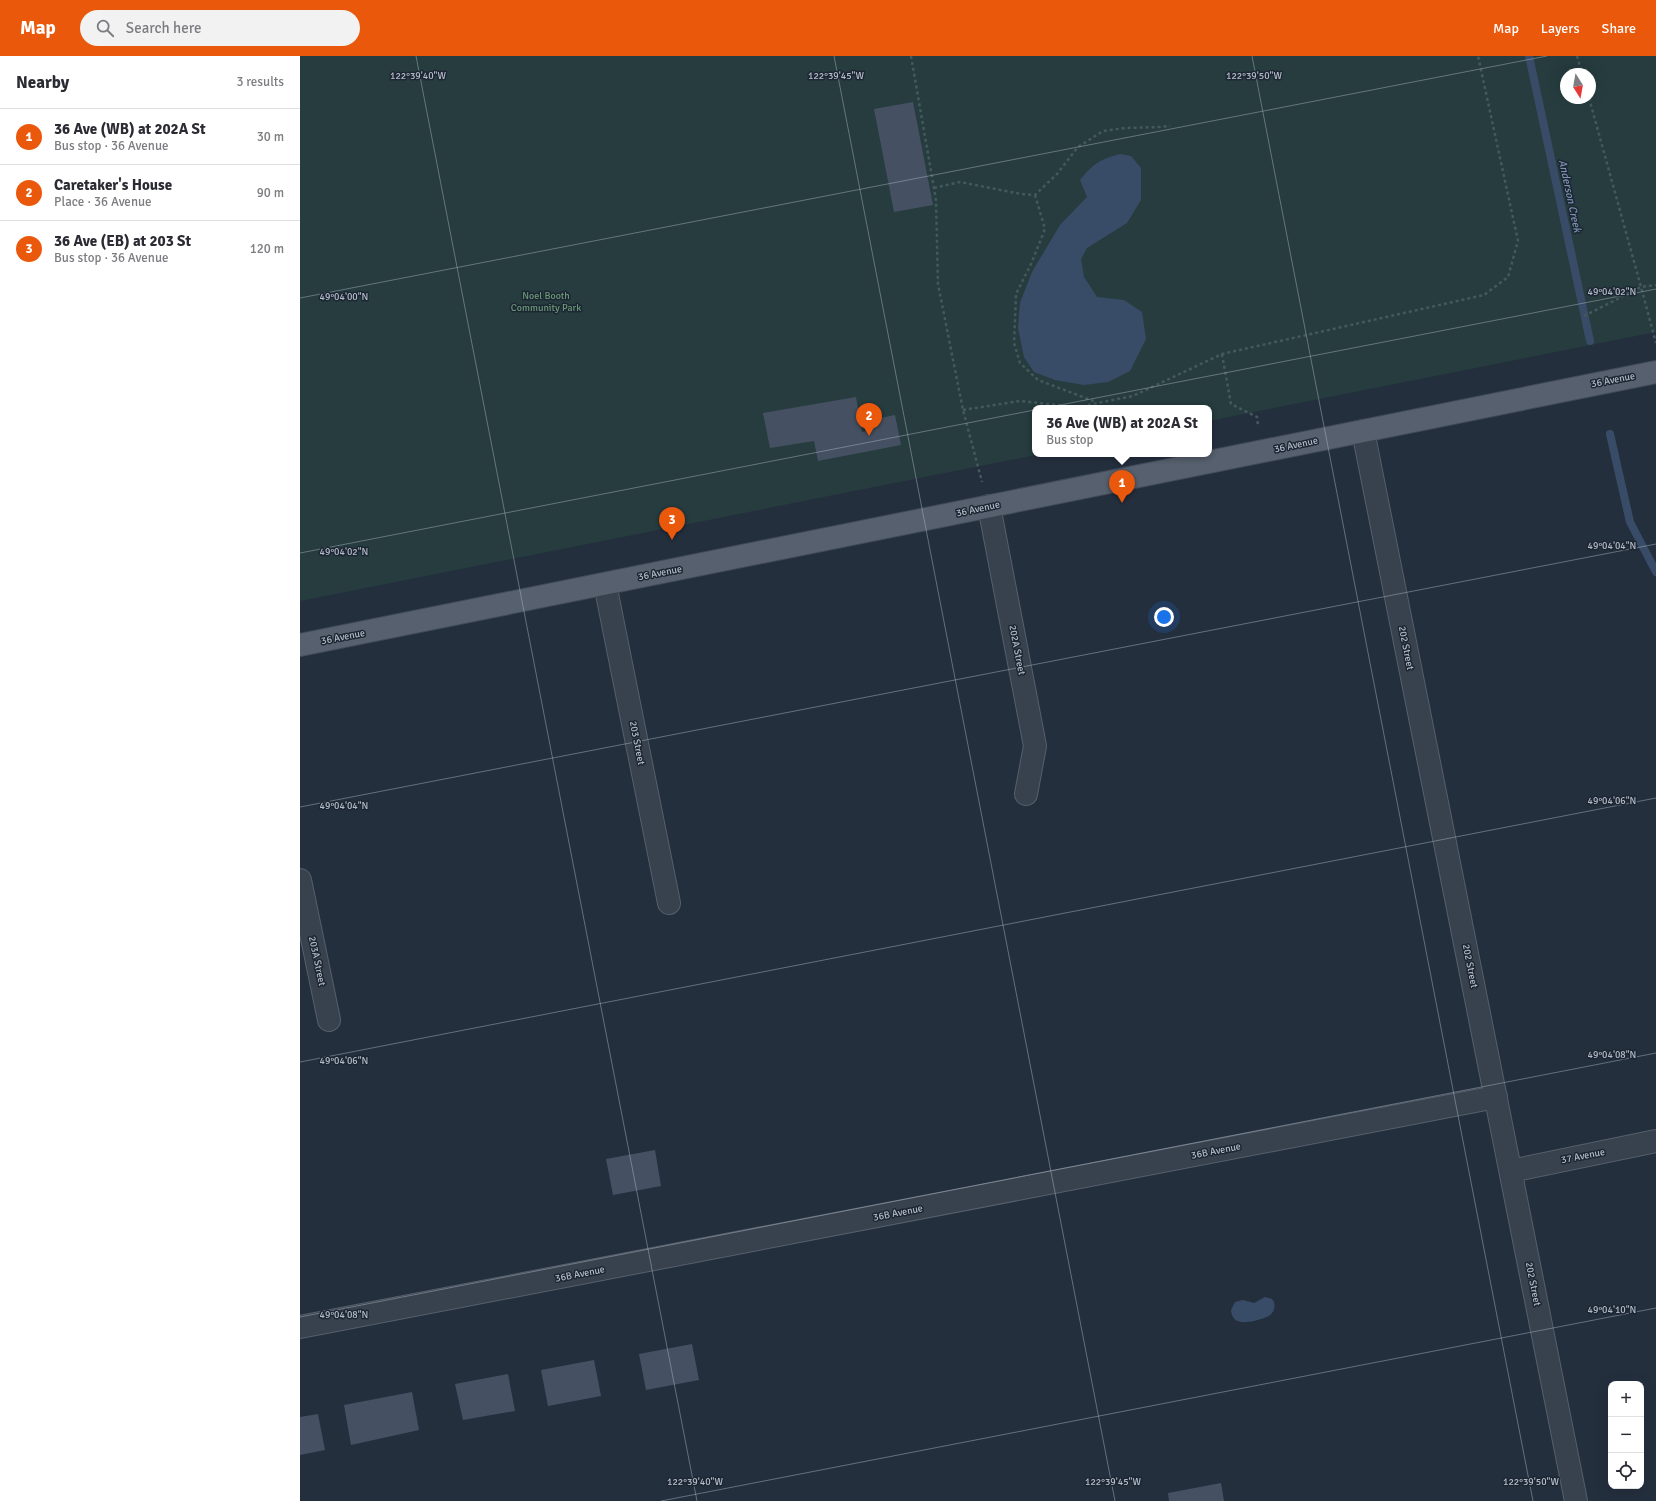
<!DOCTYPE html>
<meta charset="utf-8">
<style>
body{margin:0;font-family:Signika,sans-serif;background:#f2f2f3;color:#2b2b33}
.controls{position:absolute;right:12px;bottom:12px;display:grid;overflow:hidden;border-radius:8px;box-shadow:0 4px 16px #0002}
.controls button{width:36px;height:36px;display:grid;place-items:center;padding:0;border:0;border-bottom:1px solid #e1e1e2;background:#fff;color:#2b2b33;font:20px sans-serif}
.compass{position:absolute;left:1260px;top:12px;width:36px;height:36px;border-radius:50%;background:#fff;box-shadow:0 4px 16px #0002;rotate:169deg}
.you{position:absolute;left:864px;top:561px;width:14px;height:14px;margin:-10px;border:3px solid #fff;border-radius:50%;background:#1a73e8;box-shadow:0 0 0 6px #1a73e833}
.badge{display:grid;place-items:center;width:26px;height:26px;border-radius:50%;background:#ea580c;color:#fff;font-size:13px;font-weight:700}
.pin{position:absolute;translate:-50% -33px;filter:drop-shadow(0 1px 2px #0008)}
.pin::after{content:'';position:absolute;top:21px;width:14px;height:12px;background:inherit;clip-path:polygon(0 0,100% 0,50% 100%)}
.popup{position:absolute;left:732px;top:349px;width:180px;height:52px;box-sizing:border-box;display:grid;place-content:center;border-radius:8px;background:#fff;filter:drop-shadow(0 1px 3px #0005);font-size:13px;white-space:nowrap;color:#7c7c81}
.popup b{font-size:15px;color:#2b2b33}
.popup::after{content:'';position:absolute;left:50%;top:100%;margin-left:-8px;border:8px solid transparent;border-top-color:#fff}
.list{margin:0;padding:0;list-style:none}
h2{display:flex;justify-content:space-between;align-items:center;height:52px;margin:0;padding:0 16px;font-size:17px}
h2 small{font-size:13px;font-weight:400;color:#7c7c81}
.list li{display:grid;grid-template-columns:26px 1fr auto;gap:12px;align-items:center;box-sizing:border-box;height:56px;padding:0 16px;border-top:1px solid #e1e1e2}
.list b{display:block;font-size:15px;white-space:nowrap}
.list p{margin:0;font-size:13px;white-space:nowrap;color:#7c7c81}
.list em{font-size:13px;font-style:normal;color:#7c7c81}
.icon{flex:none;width:22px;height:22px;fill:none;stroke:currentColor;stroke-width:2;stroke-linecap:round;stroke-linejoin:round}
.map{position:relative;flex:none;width:1356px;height:1445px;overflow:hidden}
header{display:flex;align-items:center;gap:24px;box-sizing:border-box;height:56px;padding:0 20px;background:#ea580c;color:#fff}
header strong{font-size:19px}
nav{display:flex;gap:22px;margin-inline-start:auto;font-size:14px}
.search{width:280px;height:36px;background:#f2f2f3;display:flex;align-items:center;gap:10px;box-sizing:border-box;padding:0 14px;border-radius:22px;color:#7c7c81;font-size:15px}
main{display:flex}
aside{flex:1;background:#fff}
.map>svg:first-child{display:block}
.green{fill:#263c3f;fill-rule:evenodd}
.water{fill:#394c67}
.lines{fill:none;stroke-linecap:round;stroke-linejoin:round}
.stream{stroke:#394c67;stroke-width:8}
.building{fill:#455162}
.minor-casing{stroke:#565f6c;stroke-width:24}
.major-casing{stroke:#414a57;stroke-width:24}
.path{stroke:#44595c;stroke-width:2.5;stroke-dasharray:3 3;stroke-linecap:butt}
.minor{stroke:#38414e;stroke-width:22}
.major{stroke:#56606e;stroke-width:22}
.ticks{fill:none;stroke:#b4bcc9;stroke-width:1;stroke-opacity:0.45}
.labels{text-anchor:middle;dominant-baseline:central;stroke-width:3;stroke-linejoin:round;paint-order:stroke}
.park-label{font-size:10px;fill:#6b9a76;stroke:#1d2633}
.street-label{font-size:10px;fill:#b4bcc9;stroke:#1d2633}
.water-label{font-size:11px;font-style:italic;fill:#7c92b1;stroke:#1d2633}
.ticks-label{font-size:10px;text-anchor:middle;fill:#b4bcc9;stroke:#1d2633;stroke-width:3;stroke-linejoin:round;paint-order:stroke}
</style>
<header>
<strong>Map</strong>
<div class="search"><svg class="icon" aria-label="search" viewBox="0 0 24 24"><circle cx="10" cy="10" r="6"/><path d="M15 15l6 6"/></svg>Search here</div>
<nav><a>Map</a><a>Layers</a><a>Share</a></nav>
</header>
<main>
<aside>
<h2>Nearby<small>3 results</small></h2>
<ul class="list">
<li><span class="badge">1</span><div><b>36 Ave (WB) at 202A St</b><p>Bus stop · 36 Avenue</p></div><em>30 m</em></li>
<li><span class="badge">2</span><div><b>Caretaker's House</b><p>Place · 36 Avenue</p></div><em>90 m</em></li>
<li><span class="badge">3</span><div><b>36 Ave (EB) at 203 St</b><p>Bus stop · 36 Avenue</p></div><em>120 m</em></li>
</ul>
</aside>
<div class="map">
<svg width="1356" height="1445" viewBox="0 0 1356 1445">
<rect width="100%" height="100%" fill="#242f3e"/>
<path class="green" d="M0,0h1356v276l-447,89v-13h-174v46h6l-741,147zM1266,18h24v24h-24z"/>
<g class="water">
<path d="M820,98l11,2 10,12v32l-14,23 -40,25 -6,11 3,18 13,20 27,3 18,12 4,27 -16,32 -22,11 -24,3 -29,-5 -21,-8 -10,-15 -6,-29 2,-25 12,-31 28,-47 27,-28 -7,-17c13,-16 20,-21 40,-26z"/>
<path d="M965,1241l7,2 2,3c3,14 -9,16 -20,19 -11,2 -22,3 -23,-11l4,-8 8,-2 11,3z"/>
</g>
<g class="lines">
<g class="stream">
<path d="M1229,0l61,285"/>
<path d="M1310,378l20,88 26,50"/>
</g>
</g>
<g class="building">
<path d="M613,46l20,103 -39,7 -20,-103z"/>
<path d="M556,341l6,35 10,-2 -2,-10 25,-5 6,30 -83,16 -4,-20 -44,7 -7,-35z"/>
<path d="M355,1094l6,36 -48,9 -7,-36z"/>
<path d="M392,1288l7,36 -53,10 -7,-36z"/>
<path d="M294,1304l7,36 -53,10 -7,-36z"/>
<path d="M208,1318l7,37 -52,9 -8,-36z"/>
<path d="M112,1336l7,38 -68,15 -7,-40z"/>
<path d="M18,1358l7,36 -25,5v-38z"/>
<path d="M921,1427l3,18h-55l-1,-8z"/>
</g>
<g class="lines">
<defs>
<g id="minor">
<path d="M1063,375l213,1070"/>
<path d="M689,450l46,240 -9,48"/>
<path d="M305,528l64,319"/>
<path d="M0,824l29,140"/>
<path d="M1211,1115l145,-30"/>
<path d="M0,1271l1196,-230"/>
</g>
<path id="major" d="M0,589l1356,-273"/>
</defs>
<use href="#minor" class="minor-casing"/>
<use href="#major" class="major-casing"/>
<g class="path">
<path d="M611,0l25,144 2,84 25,126 19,72"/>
<path d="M1277,0l5,18"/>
<path d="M1289,42l52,189 15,-2"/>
<path d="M634,132l26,-6 61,12 14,1 22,-21 21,-27 25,-16 22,-3 34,-1 11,-1"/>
<path d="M735,139l10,34 -14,35 -15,30 -2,49 6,20 18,17 58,22"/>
<path d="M1284,260l57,-29 15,56"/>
<path d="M922,298l9,50 26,13 1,9"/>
<path d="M663,354l57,-9 58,6 55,-11 89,-42 262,-59 24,-18 10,-36 -40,-185"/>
</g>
<use href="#minor" class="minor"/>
<use href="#major" class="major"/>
</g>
<path class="ticks" d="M116,0l281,1445M534,0l281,1445M952,0l281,1445M0,242l1247,-242M0,497l1356,-264M0,751l1356,-263M0,1006l1356,-264M0,1261l1356,-264M361,1445l995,-193"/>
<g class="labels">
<g class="park-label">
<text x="246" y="240">Noel Booth<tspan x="246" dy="12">Community Park</tspan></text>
</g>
<g class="street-label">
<text transform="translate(1313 324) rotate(-11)">36 Avenue</text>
<text transform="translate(996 389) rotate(-12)">36 Avenue</text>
<text transform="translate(678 453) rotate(-12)">36 Avenue</text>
<text transform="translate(360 517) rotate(-11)">36 Avenue</text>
<text transform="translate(43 581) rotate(-11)">36 Avenue</text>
<text transform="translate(1106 592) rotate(79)">202 Street</text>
<text transform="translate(717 594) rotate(79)">202A Street</text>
<text transform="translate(337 687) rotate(79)">203 Street</text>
<text transform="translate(17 905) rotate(78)">203A Street</text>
<text transform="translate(1170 910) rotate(79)">202 Street</text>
<text transform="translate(916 1095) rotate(-11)">36B Avenue</text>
<text transform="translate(1283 1100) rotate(-11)">37 Avenue</text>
<text transform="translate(598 1157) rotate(-11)">36B Avenue</text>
<text transform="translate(280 1218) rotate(-11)">36B Avenue</text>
<text transform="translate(1233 1228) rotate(79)">202 Street</text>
</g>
<g class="water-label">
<text transform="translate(1270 140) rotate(78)">Anderson Creek</text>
</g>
</g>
<g class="ticks-label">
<text x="118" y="23">122°39'40"W</text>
<text x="536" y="23">122°39'45"W</text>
<text x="954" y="23">122°39'50"W</text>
<text x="1312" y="239">49°04'02"N</text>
<text x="44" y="244">49°04'00"N</text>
<text x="1312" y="493">49°04'04"N</text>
<text x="44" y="499">49°04'02"N</text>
<text x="1312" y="748">49°04'06"N</text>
<text x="44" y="753">49°04'04"N</text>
<text x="1312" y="1002">49°04'08"N</text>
<text x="44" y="1008">49°04'06"N</text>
<text x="1312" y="1257">49°04'10"N</text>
<text x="44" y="1262">49°04'08"N</text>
<text x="395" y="1429">122°39'40"W</text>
<text x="813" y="1429">122°39'45"W</text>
<text x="1231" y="1429">122°39'50"W</text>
</g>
</svg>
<div class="controls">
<button>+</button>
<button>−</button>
<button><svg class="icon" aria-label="locate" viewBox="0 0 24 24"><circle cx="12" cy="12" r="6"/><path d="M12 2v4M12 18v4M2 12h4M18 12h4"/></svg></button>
</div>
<svg class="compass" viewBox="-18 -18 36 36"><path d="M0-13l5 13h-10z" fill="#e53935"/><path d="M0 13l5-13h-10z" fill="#7c7c81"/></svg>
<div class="you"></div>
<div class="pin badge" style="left:822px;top:447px">1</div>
<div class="popup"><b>36 Ave (WB) at 202A St</b>Bus stop</div>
<div class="pin badge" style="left:569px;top:380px">2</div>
<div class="pin badge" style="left:372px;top:484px">3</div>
</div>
</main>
